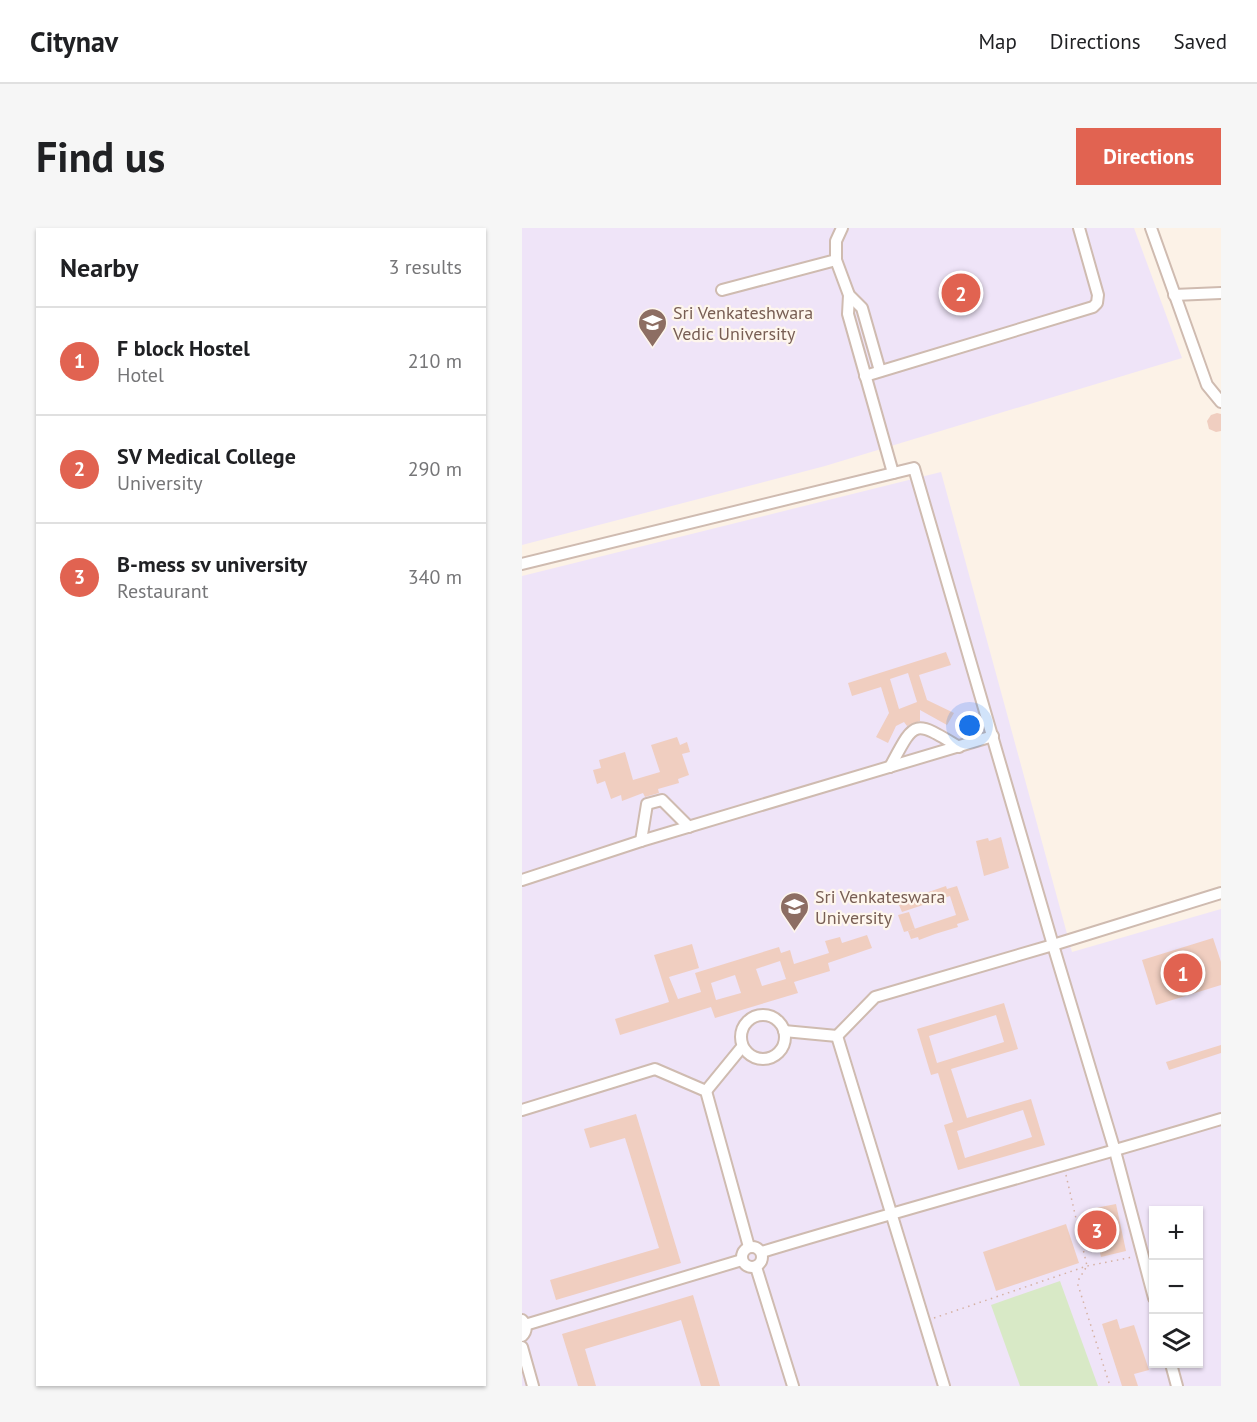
<!DOCTYPE html>
<meta charset="utf-8">
<style>
body{margin:0;font-family:"PT Sans",sans-serif;background:#f6f6f6;color:#202124}
.controls{position:absolute;right:18px;bottom:18px;display:grid;overflow:hidden;border-radius:0px;box-shadow:0 2px 4px #0004}
.controls button{width:54px;height:54px;display:grid;place-items:center;padding:0;border:0;border-bottom:2px solid #e0e0e0;background:#fff;color:#202124;font:30px sans-serif}
.you{position:absolute;left:448px;top:498px;width:21px;height:21px;margin:-15px;border:4px solid #fff;border-radius:50%;background:#1a73e8;box-shadow:0 0 0 9px #1a73e833}
.badge{display:grid;place-items:center;width:39px;height:39px;border-radius:50%;background:#e16351;color:#fff;font-size:20px;font-weight:700}
.pin{position:absolute;translate:-50% -50%;border:3px solid #fff;box-shadow:0 2px 6px #0006}
.list{margin:0;padding:0;list-style:none}
h2{display:flex;justify-content:space-between;align-items:center;height:78px;margin:0;padding:0 24px;font-size:26px}
h2 small{font-size:20px;font-weight:400;color:#757577}
.list li{display:grid;grid-template-columns:39px 1fr auto;gap:18px;align-items:center;box-sizing:border-box;height:108px;padding:0 24px;border-top:2px solid #e0e0e0}
.list b{display:block;font-size:22px;white-space:nowrap}
.list p{margin:0;font-size:20px;white-space:nowrap;color:#757577}
.list em{font-size:20px;font-style:normal;color:#757577}
.icon{flex:none;width:33px;height:33px;fill:none;stroke:currentColor;stroke-width:2;stroke-linecap:round;stroke-linejoin:round}
.map{position:relative;flex:none;width:699px;height:1158px;overflow:hidden;border-radius:0px}
header{display:flex;align-items:center;gap:36px;box-sizing:border-box;height:84px;padding:0 30px;background:#fff;border-bottom:2px solid #e0e0e0}
header strong{font-size:28px}
nav{display:flex;gap:33px;margin-inline-start:auto;font-size:21px}
.intro{display:flex;align-items:center;justify-content:space-between;box-sizing:border-box;height:144px;padding:0 36px}
h1{margin:0;font-size:42px}
.button{padding:15px 27px;border-radius:0px;background:#e16351;color:#fff;font-size:21px;font-weight:700}
main{display:flex;gap:36px;padding:0 36px}
aside{flex:1;background:#fff;border-radius:0px;box-shadow:0 2px 4px #0004}
.map>svg:first-child{display:block}
.education{fill:#efe4f8;fill-rule:evenodd}
.green{fill:#d8e9c6}
.building{fill:#f0cec0;fill-rule:evenodd}
.lines{fill:none;stroke-linecap:round;stroke-linejoin:round}
.minor-casing{stroke:#cfbbb0;stroke-width:14}
.path{stroke:#d5b1a3;stroke-width:1.5;stroke-dasharray:1.5 4.5;stroke-linecap:butt}
.minor{stroke:#fff;stroke-width:10}
.labels{text-anchor:middle;dominant-baseline:central;stroke-width:4.5;stroke-linejoin:round;paint-order:stroke}
.education-label{font-size:18px;fill:#785e54;stroke:#fef6ed;text-anchor:start}
</style>
<header>
<strong>Citynav</strong>
<nav><a>Map</a><a>Directions</a><a>Saved</a></nav>
</header>
<div class="intro"><h1>Find us</h1><a class="button">Directions</a></div>
<main>
<aside>
<h2>Nearby<small>3 results</small></h2>
<ul class="list">
<li><span class="badge">1</span><div><b>F block Hostel</b><p>Hotel</p></div><em>210 m</em></li>
<li><span class="badge">2</span><div><b>SV Medical College</b><p>University</p></div><em>290 m</em></li>
<li><span class="badge">3</span><div><b>B-mess sv university</b><p>Restaurant</p></div><em>340 m</em></li>
</ul>
</aside>
<div class="map">
<svg width="699" height="1158" viewBox="0 0 699 1158">
<rect width="100%" height="100%" fill="#fcf2e7"/>
<g class="education">
<path d="M0,0h612l48,130 -357,108 -303,79z"/>
<path d="M419,244l131,480 149,-43v477h-699v-810zM632,982h44v154h-44z"/>
</g>
<path class="green" d="M538,1053l38,105h-78l-29,-81z"/>
<g class="building">
<path d="M695,185l4,1v17l-5,1 -7,-3 -2,-8 4,-6z"/>
<path d="M424,424l5,13 -32,10 8,25 27,13 -7,12 -27,-15v11l-13,5 -3,-4 -8,4 -8,17 -12,-6 13,-24 -8,-26 -29,9 -4,-13zM386,445l9,29 -18,7 -9,-30z"/>
<path d="M155,509l3,8 7,-3 3,10 -8,2 7,21 -11,4 1,4 -21,6 1,4 -14,4 -2,-4 -21,8 -1,-6 -10,4 -6,-18 -8,3 -4,-14 8,-2 -2,-8 26,-8 8,28 27,-8 -9,-27z"/>
<path d="M479,609l8,31 -25,8 -8,-35 12,-3 1,3z"/>
<path d="M424,658l1,3 10,-3 12,34 -12,4 1,3 -23,7 -16,6 -1,-3 -7,2 -3,-8 48,-16 -6,-19 -48,16 -3,-7 9,-3v-3z"/>
<path d="M387,684l6,17 -11,3 -6,-17z"/>
<path d="M345,707l5,13 -44,15 2,8 -36,11 4,11 -83,25 -4,-11 -91,28 -5,-16 54,-17 -15,-47 38,-11 7,24 -30,9 9,22 23,-7 -6,-19 84,-26 2,6 9,-3 4,14 35,-11 -4,-12 15,-4 2,6zM258,733l6,18 -24,7 -6,-17zM213,747l6,18 -25,7 -5,-17z"/>
<path d="M691,710l8,24v23l-65,20 -14,-45z"/>
<path d="M482,775l14,46 -67,20 16,49 64,-19 14,46 -87,25 -14,-45 9,-3 -15,-49 -7,2 -14,-46zM474,787l8,27 -67,21 -8,-27zM501,882l9,27 -67,21 -8,-27z"/>
<path d="M699,817v8l-52,17 -3,-8z"/>
<path d="M114,886l45,149 -125,37 -6,-20 109,-32 -34,-110 -35,10 -6,-19z"/>
<path d="M594,976l10,47 -25,6 -11,-48z"/>
<path d="M544,996l13,39 -83,28 -13,-39z"/>
<path d="M171,1067l27,91h-19l-20,-66 -96,29 11,37h-18l-16,-52z"/>
<path d="M595,1091l3,10 14,-4 15,45 -15,4 4,12h-16l-20,-62z"/>
</g>
<g class="lines">
<defs>
<g id="minor">
<path d="M320,0l-6,13v19l13,35 13,13 18,63"/>
<path d="M629,0l56,157 14,17"/>
<path d="M200,62l114,-30"/>
<path d="M327,67l-1,19 45,159"/>
<path d="M652,67l47,-2"/>
<path d="M343,148l228,-69 4,-4 1,-8 -19,-67"/>
<path d="M0,336l392,-96 139,477 62,206 39,147"/>
<path d="M368,539c25,-47 23,-48 69,-20"/>
<path d="M119,613l6,-37 15,-4 27,27"/>
<path d="M0,652l119,-39 352,-105"/>
<circle cx="241" cy="809" r="22"/>
<path d="M262,803l53,5"/>
<path d="M315,808l38,-39 178,-52 168,-52"/>
<path d="M315,808l107,350"/>
<path d="M184,863l36,-44"/>
<path d="M0,882l133,-41 51,22 43,156"/>
<circle cx="230" cy="1029" r="10"/>
<path d="M240,1024c152,-46 306,-87 459,-133"/>
<path d="M234,1039l37,119"/>
<path d="M3,1097l217,-65"/>
<path d="M0,1108c5,-5 5,-11 0,-16"/>
<path d="M0,1119l11,39"/>
<path d="M649,1136l6,22"/>
</g>
</defs>
<use href="#minor" class="minor-casing"/>
<g class="path">
<path d="M544,947l21,91 -8,13 -1,6 32,101"/>
<path d="M412,1090l153,-52 46,-9"/>
</g>
<use href="#minor" class="minor"/>
</g>
<defs>
<symbol id="university-pin" viewBox="-11 -11 22 30"><path d="M0 17L-7.5 6A9.5 9.5 0 1 1 7.5 6Z" fill="#8d6e63" stroke="#fef6ed"/><path d="M0-5L7-2L0 1L-7-2ZM-4 1L0 2.5L4 1V4Q0 6-4 4Z" fill="#fff"/></symbol>
</defs>
<g fill-rule="evenodd">
<use href="#university-pin" x="114" y="78" width="33" height="45"/>
<use href="#university-pin" x="256" y="662" width="33" height="45"/>
</g>
<g class="labels">
<g class="education-label">
<text x="151" y="84">Sri Venkateshwara<tspan x="151" dy="21">Vedic University</tspan></text>
<text x="293" y="668">Sri Venkateswara<tspan x="293" dy="21">University</tspan></text>
</g>
</g>
</svg>
<div class="controls">
<button>+</button>
<button>−</button>
<button><svg class="icon" aria-label="layers" viewBox="0 0 24 24"><path d="M12 4l9 5-9 5-9-5zM3 14l9 5 9-5"/></svg></button>
</div>
<div class="you"></div>
<div class="pin badge" style="left:661px;top:745px">1</div>
<div class="pin badge" style="left:439px;top:65px">2</div>
<div class="pin badge" style="left:575px;top:1002px">3</div>
</div>
</main>
